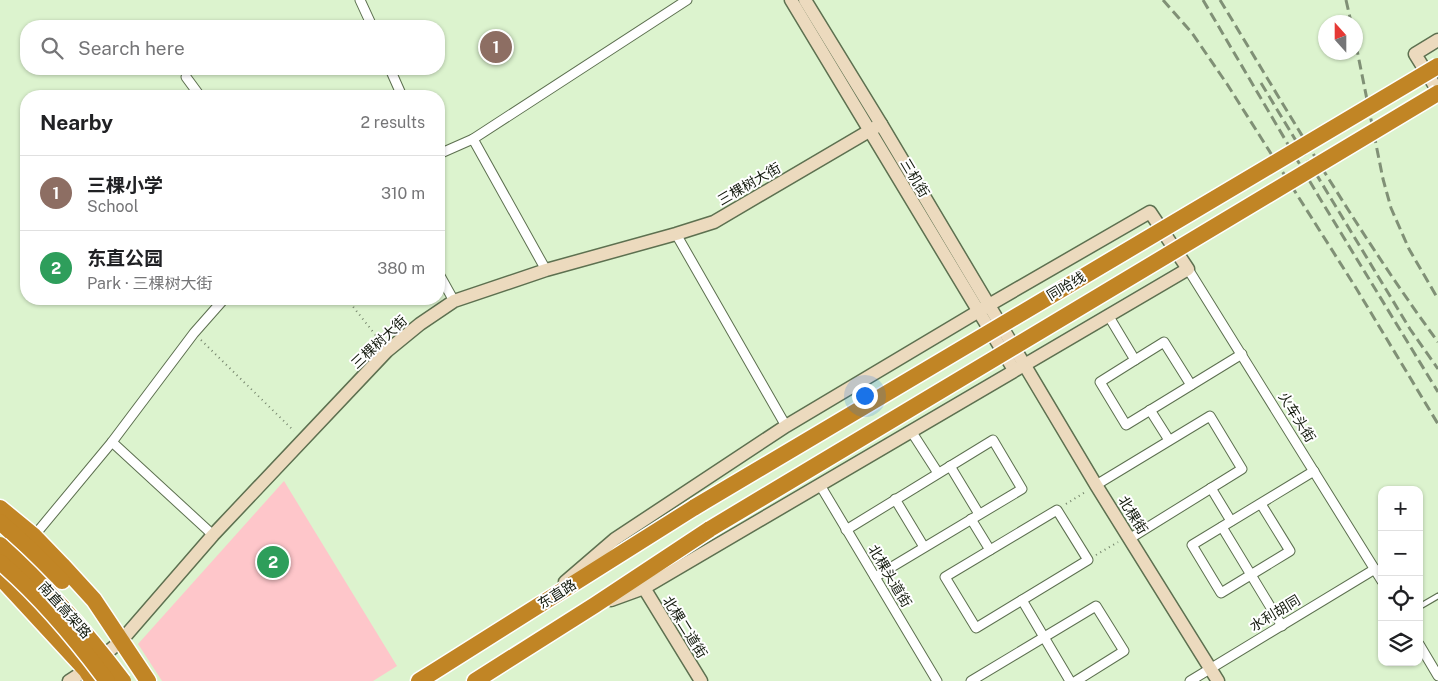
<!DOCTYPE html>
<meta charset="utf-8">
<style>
body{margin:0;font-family:"Public Sans","Noto Sans SC",sans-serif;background:#f6f6f6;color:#202124}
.controls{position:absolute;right:15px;bottom:15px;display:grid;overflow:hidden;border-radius:10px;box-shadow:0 1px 4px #0004}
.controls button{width:45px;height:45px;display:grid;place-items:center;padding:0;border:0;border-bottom:1px solid #e0e0e0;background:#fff;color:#202124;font:25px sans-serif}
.compass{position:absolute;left:1318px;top:15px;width:45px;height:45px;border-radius:50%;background:#fff;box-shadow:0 1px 4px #0004;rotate:339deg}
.you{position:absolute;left:864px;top:395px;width:18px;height:18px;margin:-12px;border:4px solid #fff;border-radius:50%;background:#1a73e8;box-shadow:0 0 0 8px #1a73e833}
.badge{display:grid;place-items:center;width:32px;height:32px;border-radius:50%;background:#1a73e8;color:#fff;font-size:16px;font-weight:700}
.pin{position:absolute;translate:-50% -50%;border:2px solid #fff;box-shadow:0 1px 5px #0006}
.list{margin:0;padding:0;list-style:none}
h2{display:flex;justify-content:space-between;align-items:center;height:65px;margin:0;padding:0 20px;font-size:21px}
h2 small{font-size:16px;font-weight:400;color:#757577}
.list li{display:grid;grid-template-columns:32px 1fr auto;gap:15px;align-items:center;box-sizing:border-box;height:75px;padding:0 20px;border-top:1px solid #e0e0e0}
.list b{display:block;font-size:19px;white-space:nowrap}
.list p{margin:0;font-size:16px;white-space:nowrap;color:#757577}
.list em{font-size:16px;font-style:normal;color:#757577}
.icon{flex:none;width:28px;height:28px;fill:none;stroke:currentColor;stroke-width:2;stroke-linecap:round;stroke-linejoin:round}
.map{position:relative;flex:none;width:1438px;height:681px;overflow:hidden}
.search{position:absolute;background:#fff;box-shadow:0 1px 4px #0004;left:20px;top:20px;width:425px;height:55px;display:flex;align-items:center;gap:12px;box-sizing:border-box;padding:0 18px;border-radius:20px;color:#757577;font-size:19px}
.panel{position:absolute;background:#fff;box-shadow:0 1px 4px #0004;left:20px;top:90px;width:425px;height:215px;border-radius:20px}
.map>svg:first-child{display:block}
.green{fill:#fec6ca}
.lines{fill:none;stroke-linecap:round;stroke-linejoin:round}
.lane-casing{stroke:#5d7050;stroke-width:7}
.street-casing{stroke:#5d7050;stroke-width:11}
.secondary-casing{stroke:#5d7050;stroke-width:15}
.highway-casing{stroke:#fff;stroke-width:19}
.path{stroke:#74836b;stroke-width:2;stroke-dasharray:1 4;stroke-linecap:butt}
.lane{stroke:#fff;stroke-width:4.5}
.street{stroke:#fff;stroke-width:9}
.secondary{stroke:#ecdabe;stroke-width:12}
.highway{stroke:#c18525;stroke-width:16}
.rail{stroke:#809076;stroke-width:3;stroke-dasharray:10 5;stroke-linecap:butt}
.highway-bridge-casing{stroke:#fff;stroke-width:19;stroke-linecap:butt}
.highway-bridge{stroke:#c18525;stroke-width:16}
.labels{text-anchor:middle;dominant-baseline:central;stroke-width:4;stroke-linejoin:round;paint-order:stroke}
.street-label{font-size:14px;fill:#131a0d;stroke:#fff}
</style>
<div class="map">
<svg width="1438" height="681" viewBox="0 0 1438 681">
<rect width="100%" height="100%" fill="#dcf3ce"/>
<path class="green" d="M284,481l113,185 -24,15h-211l-24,-37z"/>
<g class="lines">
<defs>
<path id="lane" d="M1419,607l19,-11"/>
<g id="street">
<path d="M360,0l12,26"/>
<path d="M390,69l12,27"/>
<path d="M186,77l14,19"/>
<path d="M473,139l73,131"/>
<path d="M439,154l34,-15 214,-139"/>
<path d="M676,234l110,192"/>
<path d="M1188,269l194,312"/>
<path d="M439,274l15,27"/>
<path d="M1108,315l27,45 -35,22 26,43 116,-71"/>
<path d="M1135,360l29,-18 27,43"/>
<path d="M1150,410l19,30"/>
<path d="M911,431l27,42"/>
<path d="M112,442l101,93"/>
<path d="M950,466l29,48"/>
<path d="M820,485l117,196"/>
<path d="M1096,485l114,-69 32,53 -113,70"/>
<path d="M1211,488l20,33"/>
<path d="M895,499l29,48"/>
<path d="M1261,504l29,47 -69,42 -29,-48 122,-74"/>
<path d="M1057,510l31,50 -112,68 -31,-51z"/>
<path d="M971,519l19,31"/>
<path d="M1222,527l60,99"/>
<path d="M846,530l147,-90 29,49 -147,88"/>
<path d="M34,536l78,-94 82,-109 30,-34"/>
<path d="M1022,600l48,81"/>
<path d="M1419,644l19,32"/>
<path d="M971,681l125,-75 28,45 -48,30"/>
<path d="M1190,681l185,-112"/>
</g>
<g id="secondary">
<path d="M791,0l223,370"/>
<path d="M805,0l76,124 215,361 122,196"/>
<path d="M1438,40l-23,14 23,37"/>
<path d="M565,582l50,-43 171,-113 203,-121 161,-93 38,57 -544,319 -33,12"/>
<path d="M644,588l57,93"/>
<path d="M69,681l17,-11 35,-29 92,-106 174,-184 33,-27 34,-23 92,-31 130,-36 38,-12 167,-98"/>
</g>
<g id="highway">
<path d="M0,508l34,28 28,29 32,35 54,81"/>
<path d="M0,522l31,28 31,31"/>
<path d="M0,577l86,93 7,11"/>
<path d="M419,681l276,-174"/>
<path d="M475,681l120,-76 115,-76"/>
</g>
</defs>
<use href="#lane" class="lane-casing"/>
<use href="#street" class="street-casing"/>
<use href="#secondary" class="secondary-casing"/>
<use href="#highway" class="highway-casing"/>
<g class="path">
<path d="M347,299l34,43"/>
<path d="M201,340l93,91"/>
<path d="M1066,504l21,-13"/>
<path d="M1096,555l22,-13"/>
</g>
<use href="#lane" class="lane"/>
<use href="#street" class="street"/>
<use href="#secondary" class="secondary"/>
<use href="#highway" class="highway"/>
<g class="rail">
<path d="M1163,0l29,33 35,51 129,204 82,136"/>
<path d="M1203,0l116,197 119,195"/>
<path d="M1220,0c70,115 138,233 218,342"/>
<path d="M1346,0l5,22"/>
<path d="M1356,45l27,134 8,29 18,41 29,50"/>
<path d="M1261,83l149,246 28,40"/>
</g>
<defs>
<g id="highway-bridge">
<path d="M695,507l743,-441"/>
<path d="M710,529l728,-436"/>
<path d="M0,545c47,42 85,86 123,136"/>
<path d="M0,562c41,35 75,76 107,119"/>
</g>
</defs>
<use href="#highway-bridge" class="highway-bridge-casing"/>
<use href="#highway-bridge" class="highway-bridge"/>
</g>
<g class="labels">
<g class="street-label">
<text transform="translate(915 178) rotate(59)">三机街</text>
<text transform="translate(749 184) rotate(-30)">三棵树大街</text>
<text transform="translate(1066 286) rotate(-31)">同哈线</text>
<text transform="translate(379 342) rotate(-43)">三棵树大街</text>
<text transform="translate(1297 417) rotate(58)">火车头街</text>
<text transform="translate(1133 515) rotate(58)">北棵街</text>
<text transform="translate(890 576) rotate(59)">北棵头道街</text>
<text transform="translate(557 594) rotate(-32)">东直路</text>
<text transform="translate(65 610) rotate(48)">南直高架路</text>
<text transform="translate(1275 613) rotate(-31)">水利胡同</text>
<text transform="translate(685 627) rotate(58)">北棵二道街</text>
</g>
</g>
</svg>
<div class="controls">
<button>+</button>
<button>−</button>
<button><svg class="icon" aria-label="locate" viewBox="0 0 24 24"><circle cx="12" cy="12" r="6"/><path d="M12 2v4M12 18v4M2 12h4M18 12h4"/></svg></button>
<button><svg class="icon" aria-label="layers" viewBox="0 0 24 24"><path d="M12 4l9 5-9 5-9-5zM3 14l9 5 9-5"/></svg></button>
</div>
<svg class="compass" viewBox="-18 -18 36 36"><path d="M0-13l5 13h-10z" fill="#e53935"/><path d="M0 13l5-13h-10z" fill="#757577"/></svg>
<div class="you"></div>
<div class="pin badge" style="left:496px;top:47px;background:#8d6e63">1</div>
<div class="pin badge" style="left:273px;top:562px;background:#2e9e5b">2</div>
<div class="search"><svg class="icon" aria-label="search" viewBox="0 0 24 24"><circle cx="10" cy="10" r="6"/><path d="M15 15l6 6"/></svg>Search here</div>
<section class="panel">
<h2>Nearby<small>2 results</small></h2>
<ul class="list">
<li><span class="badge" style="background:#8d6e63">1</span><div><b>三棵小学</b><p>School</p></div><em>310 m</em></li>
<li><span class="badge" style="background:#2e9e5b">2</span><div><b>东直公园</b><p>Park · 三棵树大街</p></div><em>380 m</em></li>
</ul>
</section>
</div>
